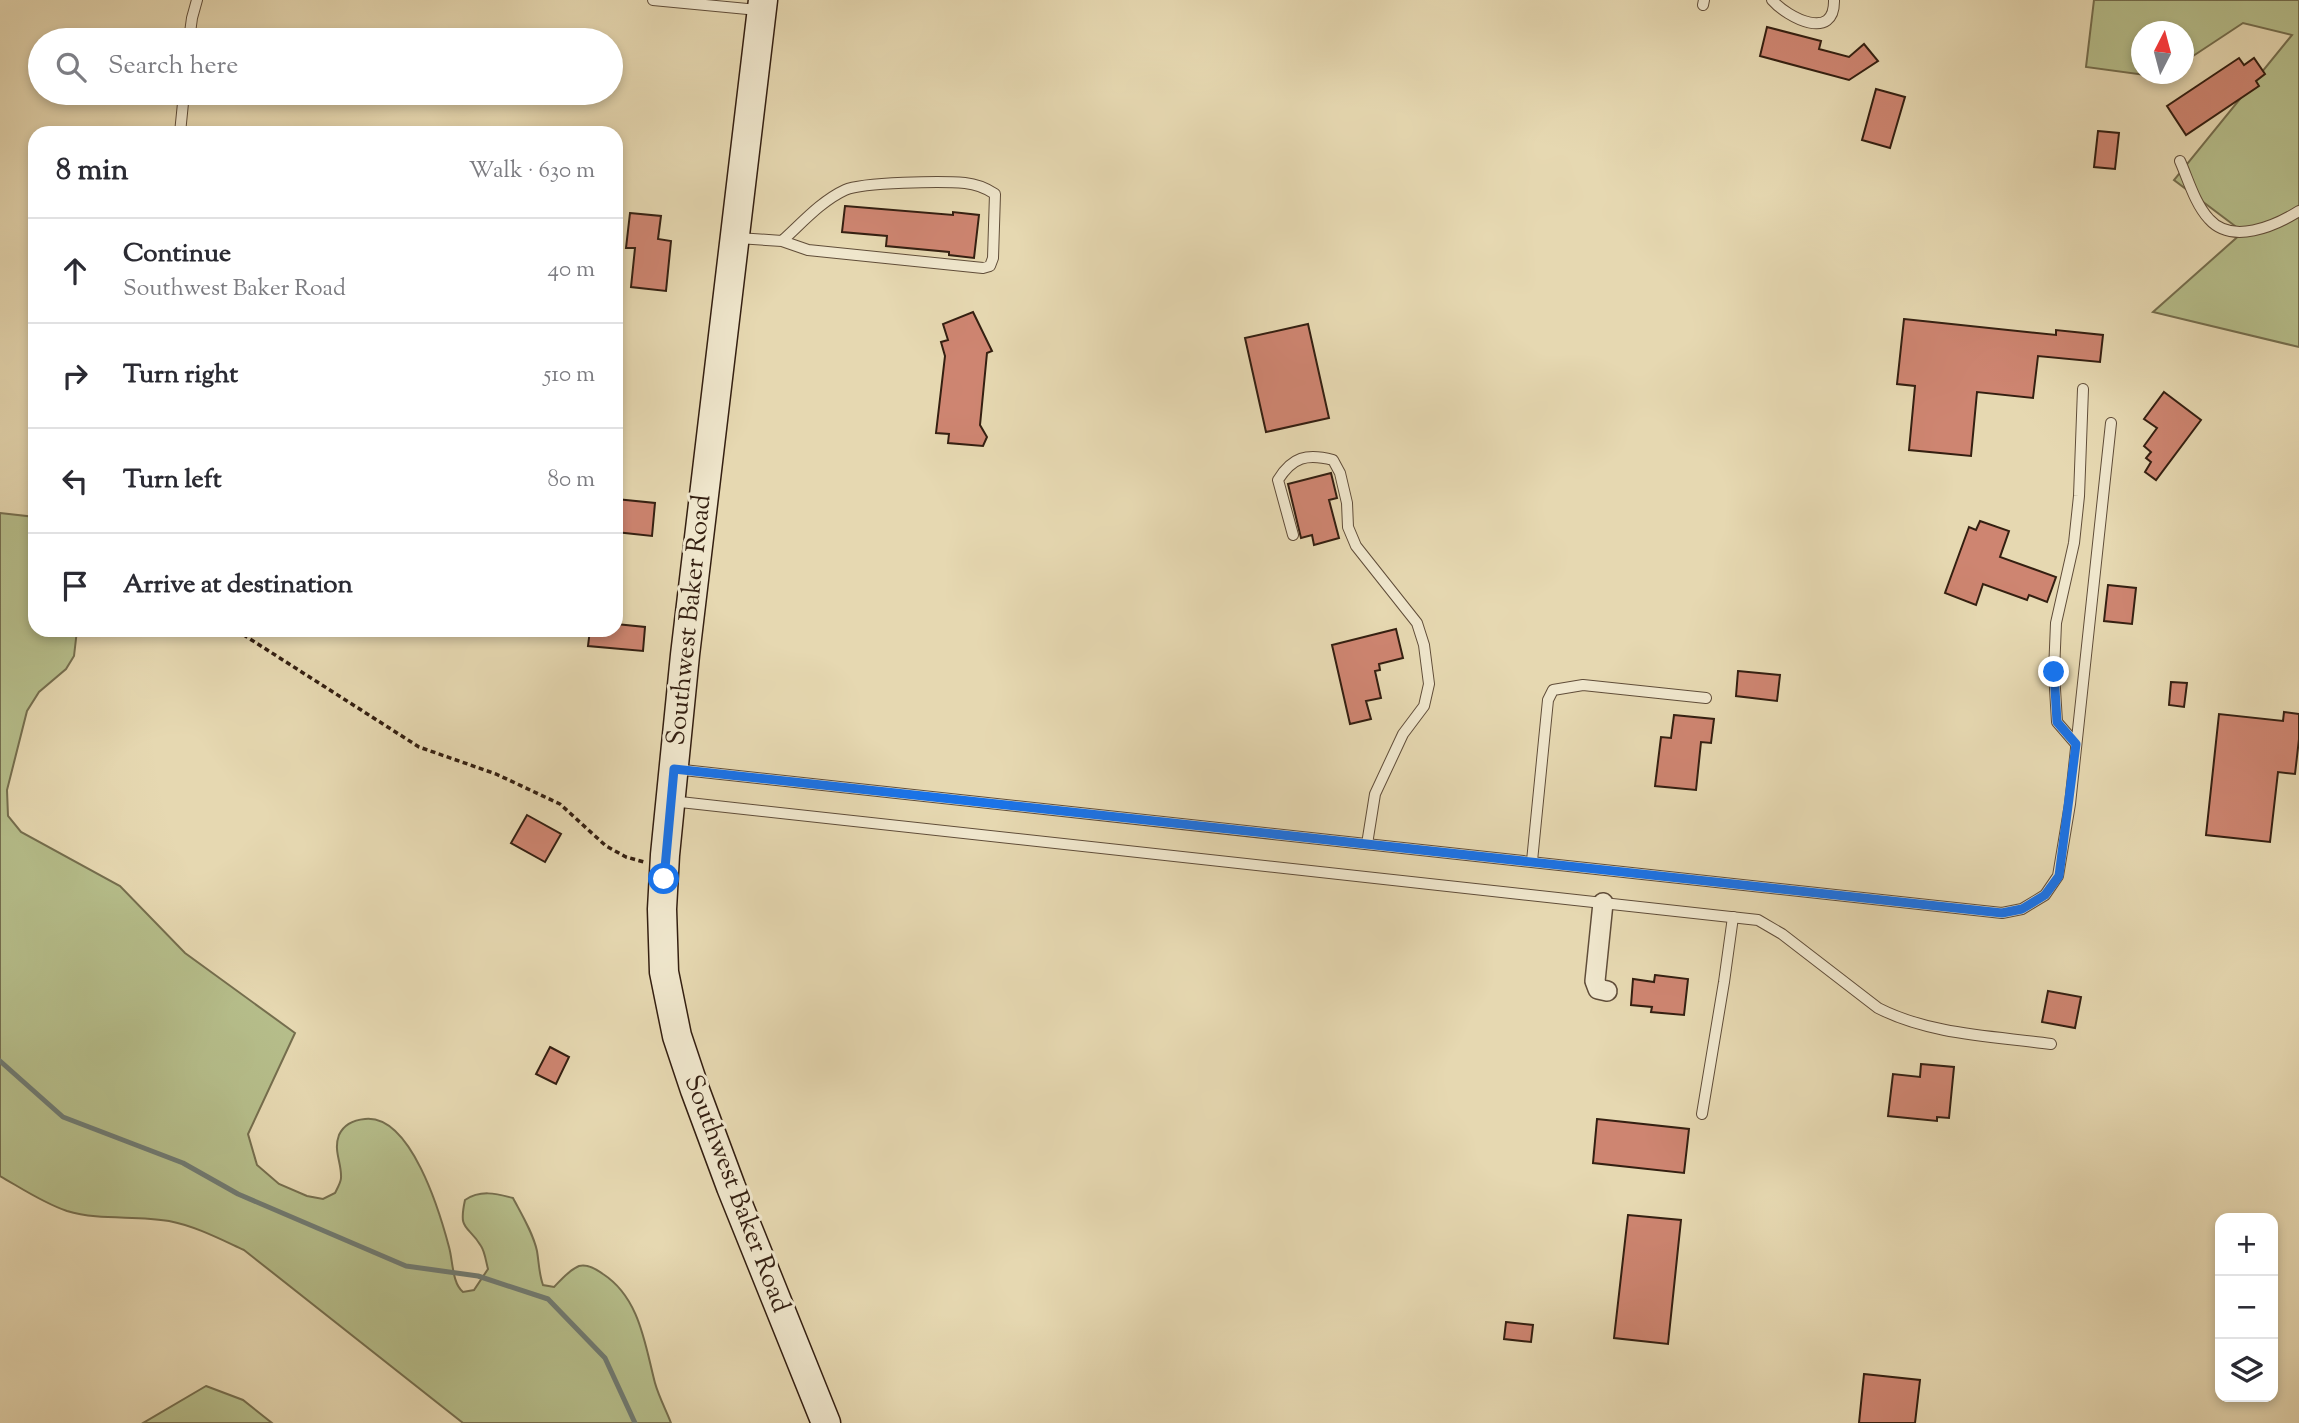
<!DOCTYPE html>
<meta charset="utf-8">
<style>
body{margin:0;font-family:"Sorts Mill Goudy",serif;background:#f7f7f7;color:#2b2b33}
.controls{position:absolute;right:21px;bottom:21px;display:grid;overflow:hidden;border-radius:14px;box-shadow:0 4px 10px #0003}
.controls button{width:63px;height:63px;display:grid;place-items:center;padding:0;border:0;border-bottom:2px solid #e1e1e2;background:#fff;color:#2b2b33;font:35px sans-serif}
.compass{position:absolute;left:2131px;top:21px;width:63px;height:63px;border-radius:50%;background:#fff;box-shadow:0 4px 10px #0003;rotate:6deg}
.stop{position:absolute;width:21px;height:21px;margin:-16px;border:5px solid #1a73e8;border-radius:50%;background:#fff}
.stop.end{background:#1a73e8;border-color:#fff;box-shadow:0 2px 7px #0008}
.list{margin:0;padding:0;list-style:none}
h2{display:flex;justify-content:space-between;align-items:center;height:91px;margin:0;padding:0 28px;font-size:30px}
h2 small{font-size:23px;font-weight:400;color:#7c7c81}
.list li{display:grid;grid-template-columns:46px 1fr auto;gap:21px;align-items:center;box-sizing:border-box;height:105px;padding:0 28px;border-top:2px solid #e1e1e2}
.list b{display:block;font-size:26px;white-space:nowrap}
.list p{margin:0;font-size:23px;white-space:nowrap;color:#7c7c81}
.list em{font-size:23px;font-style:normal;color:#7c7c81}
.icon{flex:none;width:38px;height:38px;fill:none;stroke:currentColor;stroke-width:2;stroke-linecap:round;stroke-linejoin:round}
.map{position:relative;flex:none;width:2299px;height:1423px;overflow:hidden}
.search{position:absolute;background:#fff;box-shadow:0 4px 10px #0003;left:28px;top:28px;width:595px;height:77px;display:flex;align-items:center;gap:18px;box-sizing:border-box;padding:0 24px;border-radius:38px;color:#7c7c81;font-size:26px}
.panel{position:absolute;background:#fff;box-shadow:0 4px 10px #0003;left:28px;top:126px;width:595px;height:511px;border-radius:21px}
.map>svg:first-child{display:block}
.green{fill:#b6be8b;stroke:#756e4e;stroke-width:2}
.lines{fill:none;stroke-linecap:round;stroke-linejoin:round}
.stream{stroke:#707b73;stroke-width:5}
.building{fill:#ce8571;stroke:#341f11;stroke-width:2}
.lane-casing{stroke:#604d39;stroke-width:12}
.street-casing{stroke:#604d39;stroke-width:22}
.secondary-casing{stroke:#341f11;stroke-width:31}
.path{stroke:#341f11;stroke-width:3.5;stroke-dasharray:5 3.5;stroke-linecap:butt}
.lane{stroke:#efe6cc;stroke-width:10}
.street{stroke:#efe6cc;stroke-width:19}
.secondary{stroke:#efe6cc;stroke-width:28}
.route{stroke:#1a73e8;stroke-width:9}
.labels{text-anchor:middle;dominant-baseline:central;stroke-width:6;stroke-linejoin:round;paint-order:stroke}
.street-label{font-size:26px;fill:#341f11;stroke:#efe6cc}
</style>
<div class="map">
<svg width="2299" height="1423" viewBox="0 0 2299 1423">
<rect width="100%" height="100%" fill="#e6d8b1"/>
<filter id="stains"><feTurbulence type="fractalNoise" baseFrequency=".00286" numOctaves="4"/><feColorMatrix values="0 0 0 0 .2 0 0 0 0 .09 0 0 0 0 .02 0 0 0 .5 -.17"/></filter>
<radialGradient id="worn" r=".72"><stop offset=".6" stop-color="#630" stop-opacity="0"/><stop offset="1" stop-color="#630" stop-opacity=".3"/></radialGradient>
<g class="green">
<path d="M2094,0h205v347l-146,-35 90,-80 -69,-52 118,-145 -49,-12 -59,39v-30h-42v42h24l-6,3 -74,-10z"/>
<path d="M0,513l35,4v113h42l-3,26 -8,13 -27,23 -12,19 -20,79 1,26 13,16 99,54 65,67 110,80 -47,101 9,31 22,19 28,12 16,3 12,-6c2,-4 6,-11 6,-15 1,-15 -8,-27 -2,-43 5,-11 15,-15 26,-16 46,-5 75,94 84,128 4,14 3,36 14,45l11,-2 14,-21c-2,-7 -3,-17 -7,-23 -13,-22 -23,-14 -16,-46 15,-10 30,-7 48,-2 9,17 20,35 24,53 2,12 2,23 6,34l11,2c7,-7 15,-17 25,-21 9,-2 17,3 24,8 37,24 42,71 52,109 4,14 11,27 16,40h-208l-219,-173c-24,-11 -49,-24 -75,-29 -34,-6 -69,0 -102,-10 -24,-8 -46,-23 -67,-35z"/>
<path d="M206,1386l37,14 29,23h-129z"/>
</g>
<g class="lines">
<path class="stream" d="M0,1061l63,56 120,46 55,31 168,72 72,10 70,23 57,59 30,65"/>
</g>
<g class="building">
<path d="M1767,27l54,14 -2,8 30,8 15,-13 14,17 -29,19 -89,-24z"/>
<path d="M2239,58l5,7 10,-7 11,16 -9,7 3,5 -73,49 -19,-29z"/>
<path d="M1876,89l29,8 -15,51 -28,-8z"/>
<path d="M2098,131l21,2 -4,36 -21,-2z"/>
<path d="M845,206l108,9v-3l26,3 -5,43 -25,-3v-3l-63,-6 1,-10 -45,-4z"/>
<path d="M630,213l31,3 -3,23 13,2 -5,50 -35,-4 4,-39h-9z"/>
<path d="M973,312l19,39 -5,2 -7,72 7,12 -4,9 -35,-3 1,-9 -13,-1 9,-77 -4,-14 7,-2 -5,-16z"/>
<path d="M1904,319l152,16v-5l47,5 -3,27 -62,-6 -5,42 -56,-6 -6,64 -62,-6 6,-64 -18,-2z"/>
<path d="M1308,324l21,94 -63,14 -21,-94z"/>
<path d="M2164,392l37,28 -45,60 -11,-8 6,-10 -5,-4 5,-6 -7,-6 13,-18 -13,-9z"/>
<path d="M1331,473l6,25 -8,2 10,38 -25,7 -2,-10 -11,3 -13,-54z"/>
<path d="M616,499l39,4 -3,33 -36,-4z"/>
<path d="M1980,521l29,10 -9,26 56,20 -9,25 -18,-7 -2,5 -44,-16 -7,21 -31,-12 24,-66 7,3z"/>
<path d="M2108,585l28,3 -4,36 -28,-3z"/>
<path d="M616,624l29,3 -2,24 -55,-5 2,-16h26z"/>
<path d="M1396,629l7,29 -24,6 1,6 -5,1 6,27 -15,3 5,18 -21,5 -18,-79z"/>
<path d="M1738,671l42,4 -3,26 -41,-5z"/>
<path d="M2171,682l16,1 -3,24 -15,-2z"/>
<path d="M2284,712l15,2v25l-4,35 -17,-2 -8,70 -64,-7 13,-121 64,7z"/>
<path d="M1674,715l40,4 -3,24 -10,-1 -5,48 -41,-4 6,-49 10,1z"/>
<path d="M527,815l34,19 -16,28 -34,-19z"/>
<path d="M1655,975l33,4 -4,36 -33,-3 1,-5 -21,-2 2,-26 21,3z"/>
<path d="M2048,991l33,6 -6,31 -33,-6z"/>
<path d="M550,1047l19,10 -13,27 -20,-10z"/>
<path d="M1921,1064l33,3 -5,51 -12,-1v4l-49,-5 5,-42 27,3z"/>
<path d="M1597,1119l92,10 -5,44 -91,-10z"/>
<path d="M1628,1215l53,5 -13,124 -54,-6z"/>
<path d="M1506,1322l27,3 -2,17 -27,-3z"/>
<path d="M1864,1374l56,6 -5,43h-56z"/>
</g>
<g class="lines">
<defs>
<g id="lane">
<path d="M653,0l105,10"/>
<path d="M1772,0c16,18 63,42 62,0"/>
<path d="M1703,5l1,-5"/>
<path d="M189,40l3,-22 5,-18"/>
<path d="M180,133l4,-40"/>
<path d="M2180,161c8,18 15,43 29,58 23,26 66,7 90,-8"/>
<path d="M738,238l44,3 26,9 175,18 7,-2 3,-8 2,-64c-9,-6 -20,-10 -30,-11 -22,-2 -102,-1 -120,7 -24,11 -44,34 -63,51"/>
<path d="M1293,535l-15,-55c14,-23 29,-27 55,-20l7,13 7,30 1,24 8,19 61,77 7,22 5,39 -5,22 -21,28 -28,60 -8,50"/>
<path d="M2076,744l-19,-22 -3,-50 2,-49 18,-80 5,-47 4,-107"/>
<path d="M674,769l1328,144 20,-4 23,-14 13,-19 12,-72 41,-381"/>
<path d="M671,801l1087,119 24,14 96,74c53,27 115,28 173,36"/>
<path d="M1532,861l16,-161 5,-10 30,-5 123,13"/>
<path d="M1702,1114l22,-132 9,-65"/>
</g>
<path id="street" d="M1603,903l-8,78 3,8 9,2"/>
<path id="secondary" d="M763,0l-78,655 -20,200 -3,54 2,63 13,64 18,54 36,97 95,236"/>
</defs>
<use href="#lane" class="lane-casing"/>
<use href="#street" class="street-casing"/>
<use href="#secondary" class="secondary-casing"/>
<path class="path" d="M236,630l183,117 77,27 64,30 46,42 20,11 18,5"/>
<use href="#lane" class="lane"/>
<use href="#street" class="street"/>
<use href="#secondary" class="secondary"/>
</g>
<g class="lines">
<path class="route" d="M664,879l10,-110 1328,144 20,-4 23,-14 14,-19 17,-132 -19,-22 -3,-50"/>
</g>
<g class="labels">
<g class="street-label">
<text transform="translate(690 620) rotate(-84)">Southwest Baker Road</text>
<text transform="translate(736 1194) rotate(69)">Southwest Baker Road</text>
</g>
</g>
<rect width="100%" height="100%" filter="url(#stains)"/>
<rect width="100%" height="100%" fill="url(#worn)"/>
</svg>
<div class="controls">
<button>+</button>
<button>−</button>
<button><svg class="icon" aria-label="layers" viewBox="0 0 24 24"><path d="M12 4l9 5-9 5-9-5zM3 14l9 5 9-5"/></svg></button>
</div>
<svg class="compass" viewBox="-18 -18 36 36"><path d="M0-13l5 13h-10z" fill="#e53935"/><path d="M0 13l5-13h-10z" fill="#7c7c81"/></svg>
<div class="stop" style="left:664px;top:879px"></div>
<div class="stop end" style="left:2054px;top:672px"></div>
<div class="search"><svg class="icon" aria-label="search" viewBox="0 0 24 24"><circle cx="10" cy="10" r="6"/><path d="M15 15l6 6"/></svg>Search here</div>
<section class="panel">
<h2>8 min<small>Walk · 630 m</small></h2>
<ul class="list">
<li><svg class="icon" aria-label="ahead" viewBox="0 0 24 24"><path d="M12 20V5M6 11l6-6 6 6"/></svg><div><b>Continue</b><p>Southwest Baker Road</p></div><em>40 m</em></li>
<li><svg class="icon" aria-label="right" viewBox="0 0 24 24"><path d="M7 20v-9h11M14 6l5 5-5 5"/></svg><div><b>Turn right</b></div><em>510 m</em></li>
<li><svg class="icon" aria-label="left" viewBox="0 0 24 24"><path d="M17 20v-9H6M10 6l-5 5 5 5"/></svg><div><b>Turn left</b></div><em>80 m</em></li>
<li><svg class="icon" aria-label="arrive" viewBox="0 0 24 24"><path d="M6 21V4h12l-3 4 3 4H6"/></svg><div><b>Arrive at destination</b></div></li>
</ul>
</section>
</div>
